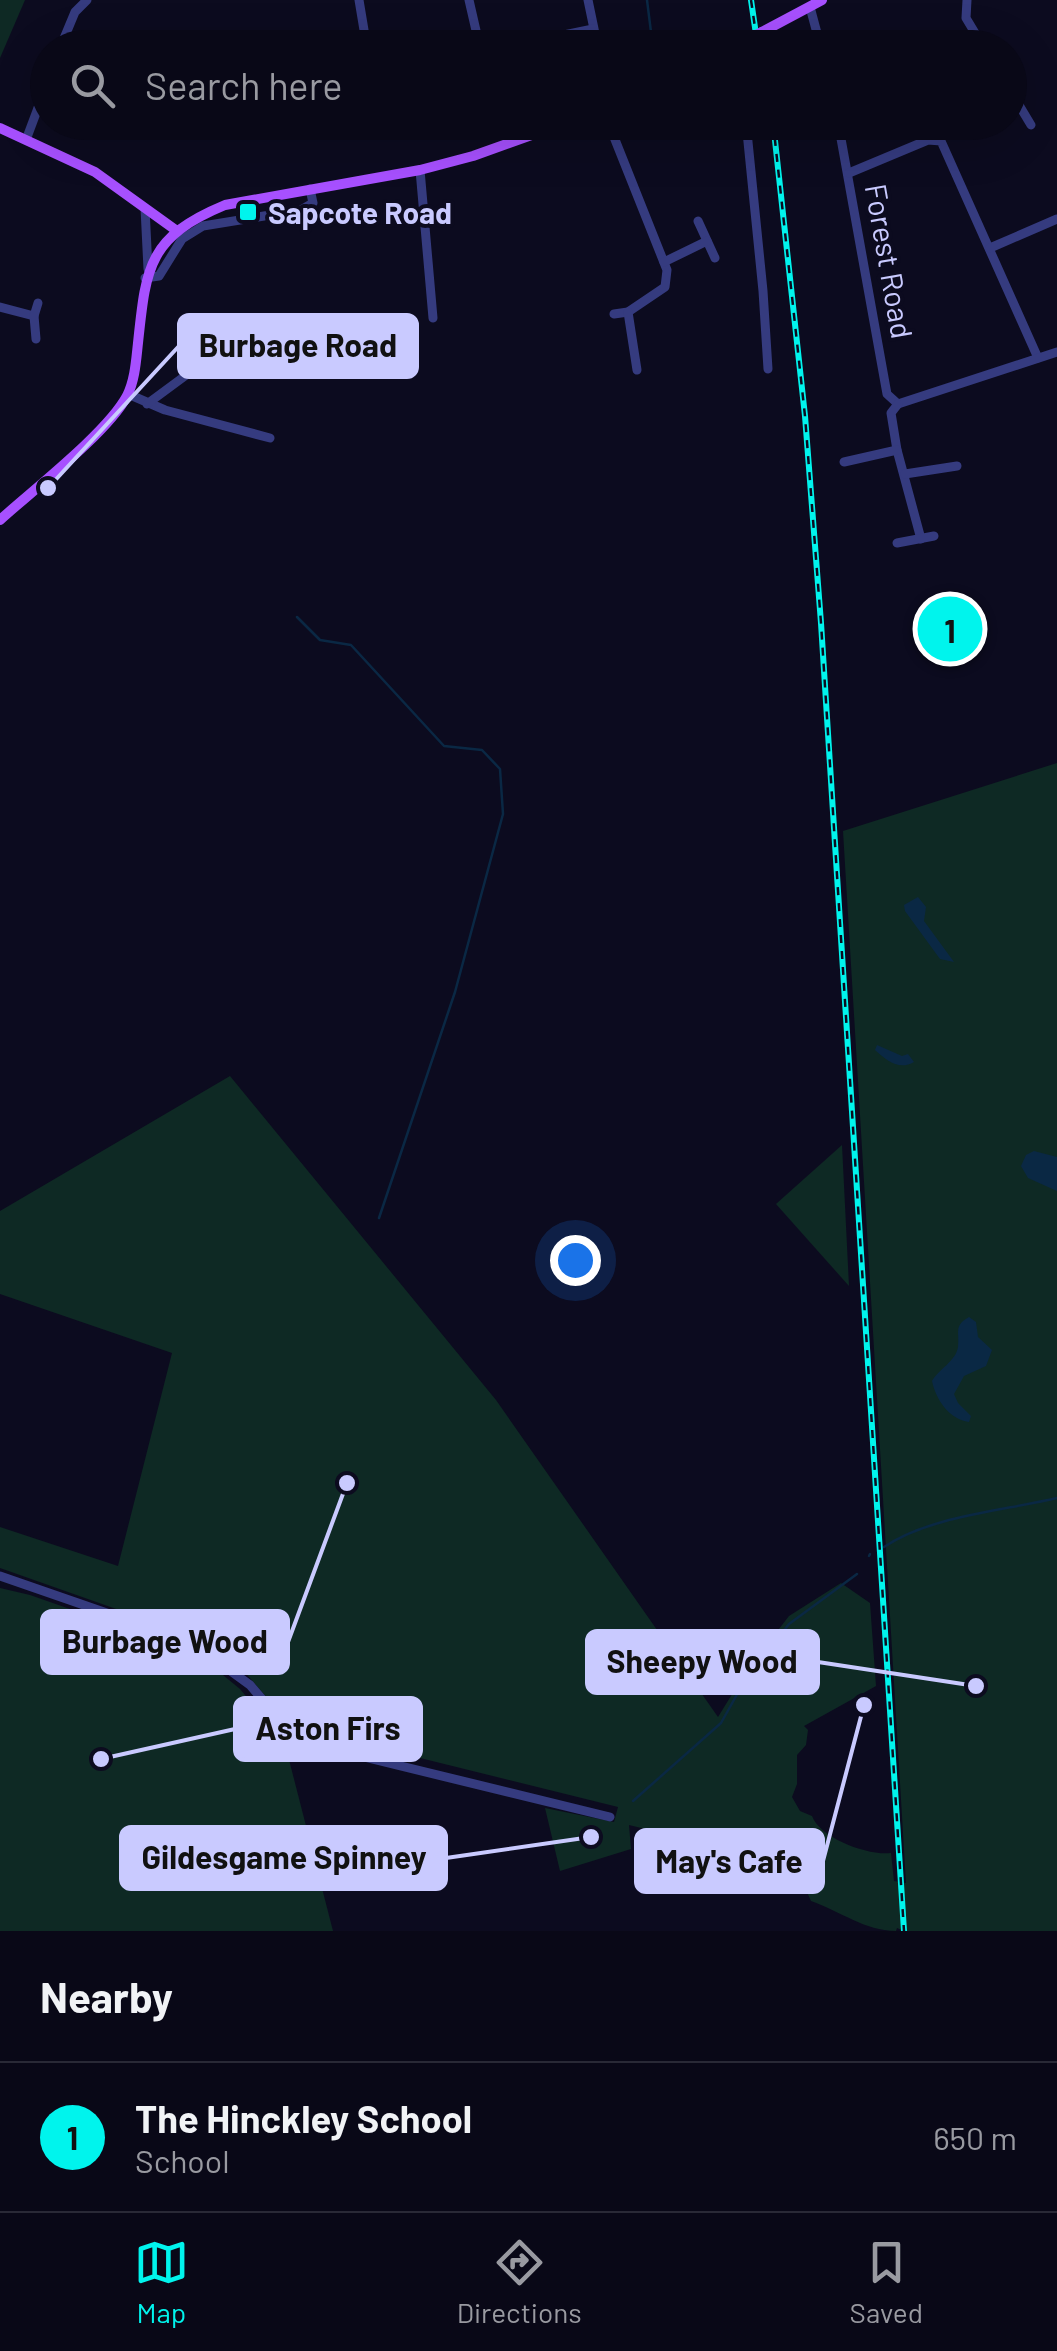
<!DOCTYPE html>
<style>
body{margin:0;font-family:Barlow,sans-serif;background:#121120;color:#f1f3f6}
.you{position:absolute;left:575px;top:1260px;width:35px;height:35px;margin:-25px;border:8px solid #fff;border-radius:50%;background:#1a73e8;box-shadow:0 0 0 15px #1a73e833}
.badge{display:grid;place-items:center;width:65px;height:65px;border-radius:50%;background:#00f4ed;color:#111;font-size:32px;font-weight:700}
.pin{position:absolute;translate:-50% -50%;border:5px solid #fff;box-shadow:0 2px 10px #0006}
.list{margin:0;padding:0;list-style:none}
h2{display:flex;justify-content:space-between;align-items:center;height:130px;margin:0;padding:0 40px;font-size:42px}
h2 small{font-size:32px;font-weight:400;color:#999aa1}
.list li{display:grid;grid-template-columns:65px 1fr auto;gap:30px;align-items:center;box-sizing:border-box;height:150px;padding:0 40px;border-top:2px solid #292936}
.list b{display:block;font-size:38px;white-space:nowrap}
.list p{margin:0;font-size:32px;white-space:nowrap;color:#999aa1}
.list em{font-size:32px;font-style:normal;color:#999aa1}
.icon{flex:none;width:55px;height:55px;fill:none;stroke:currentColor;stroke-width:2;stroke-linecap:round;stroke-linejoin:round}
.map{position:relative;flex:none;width:1057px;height:1931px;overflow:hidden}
.search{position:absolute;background:#090817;box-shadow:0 10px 40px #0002;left:30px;right:30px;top:30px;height:110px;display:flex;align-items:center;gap:25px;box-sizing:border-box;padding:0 35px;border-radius:55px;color:#999aa1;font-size:38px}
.sheet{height:280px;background:#090817}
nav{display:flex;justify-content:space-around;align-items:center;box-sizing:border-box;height:140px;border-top:2px solid #292936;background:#090817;font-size:28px;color:#999aa1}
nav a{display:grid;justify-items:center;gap:5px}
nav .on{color:#00f4ed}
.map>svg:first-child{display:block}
.green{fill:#0e2924}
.water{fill:#0a2844}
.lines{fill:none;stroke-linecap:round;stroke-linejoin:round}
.stream{stroke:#0a2844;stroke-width:2.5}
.minor{stroke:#353b7f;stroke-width:9}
.major{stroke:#a750ff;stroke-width:10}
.rail-casing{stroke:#00f4ed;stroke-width:6}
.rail{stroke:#0c0b1f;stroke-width:2.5;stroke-dasharray:8;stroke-linecap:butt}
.major-bridge{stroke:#a750ff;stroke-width:10}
.poi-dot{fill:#00f4ed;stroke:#0c0b1f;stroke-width:4}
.labels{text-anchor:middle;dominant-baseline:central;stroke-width:8;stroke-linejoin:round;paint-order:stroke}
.poi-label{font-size:30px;font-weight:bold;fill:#c9caff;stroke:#0c0b1f;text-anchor:start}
.street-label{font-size:30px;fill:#c9caff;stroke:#0c0b1f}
.leader{fill:none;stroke:#c9caff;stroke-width:4}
.callout-dot{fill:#c9caff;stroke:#0c0b1f;stroke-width:4}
.callout{fill:#c9caff;stroke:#c9caff;stroke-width:4}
.callout-label{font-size:32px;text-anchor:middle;font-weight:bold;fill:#111}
</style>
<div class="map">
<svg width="1057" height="1931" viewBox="0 0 1057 1931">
<rect width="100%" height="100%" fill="#0c0b1f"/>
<g class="green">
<path d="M0,0h25l-25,58z"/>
<path d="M1057,763v1168h-153l-7,-3 -1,3c-31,0 -56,-20 -85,-30l-5,-11 -50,-19 -29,-22 -98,-24 2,24 -71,22 -15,-63 69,14 4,-15 -311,-77 -23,-13 -49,-56 -48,-27 -187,-66v-41l118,39 54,-213 -172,-59v-83l230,-135 266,324 222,317 29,-47 42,-54 52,-33 29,20 6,83 -72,40 4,4 -2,15 -9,10v29l-5,13 8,14 12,5c8,22 56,40 79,37l3,28 12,2 -63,-1052z"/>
<path d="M842,1145l7,141 -73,-82z"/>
<path d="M0,1588l30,7 151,53 31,18 28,23 45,55 48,187h-333z"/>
</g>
<g class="water">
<path d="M918,897l8,10 -2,14 30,41 -14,-3 -35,-48 -1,-6z"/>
<path d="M877,1045l25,11 6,-2 6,8c-15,9 -28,-2 -39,-12z"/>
<path d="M1034,1151l23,6v34l-29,-13 -7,-12 5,-11z"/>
<path d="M969,1317l7,5 2,15 14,13 -6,16 -22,10 -10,18 4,9 13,13 -2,6c-20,-3 -33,-22 -37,-41 6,-11 24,-20 26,-34 2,-15 -5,-21 11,-30z"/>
</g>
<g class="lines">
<g class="stream">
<path d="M647,0l6,48"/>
<path d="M297,617l23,23 31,5 93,101 38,4 18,19 3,45 -48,178 -76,226"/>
<path d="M884,1547c46,-31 118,-36 173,-49"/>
<path d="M869,1556l1,-2"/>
<path d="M633,1801l88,-78 23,-41 45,-58 68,-50"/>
</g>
<g class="minor">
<path d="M359,0l8,48"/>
<path d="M469,0l11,48"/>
<path d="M588,0l10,48"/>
<path d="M967,0l-1,18 18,30"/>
<path d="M810,7l11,41"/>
<path d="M737,46l1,2"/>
<path d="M60,48l15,-36 12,-12"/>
<path d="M516,48l14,-6 63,-13"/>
<path d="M1010,90l21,35"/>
<path d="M608,122l59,148 -2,17 -37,25 -14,2"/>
<path d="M746,122l17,169 5,78"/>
<path d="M838,122l49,272 11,10"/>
<path d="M26,140l22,-59"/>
<path d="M420,170l13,148"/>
<path d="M849,173l79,-33 13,1 97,217"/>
<path d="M145,208l3,61"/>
<path d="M698,221l17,37"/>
<path d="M990,248l67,-29"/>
<path d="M664,262l43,-21"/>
<path d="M145,278l14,-2 23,-37 21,-13 98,-16 12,-7 -3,-14"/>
<path d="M0,307l34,9"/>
<path d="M628,312l9,58"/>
<path d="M36,339l-2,-23 4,-13"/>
<path d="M128,394l37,16 105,28"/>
<path d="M147,404l84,-62"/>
<path d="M898,404l159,-52"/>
<path d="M898,404l-7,9 6,37 24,89"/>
<path d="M844,462l53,-12"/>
<path d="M905,474l52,-8"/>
<path d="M897,543l37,-7"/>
<path d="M0,1576l153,53 53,24 44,32 43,50 30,12 287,70"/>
</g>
<g class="major">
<path d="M762,32l60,-32"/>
<path d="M0,128l95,44 82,59"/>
<path d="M0,520c33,-30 107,-87 127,-124 8,-16 9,-35 11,-53 8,-76 10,-106 87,-138l195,-35 53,-14 95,-34"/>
</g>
<defs>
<g id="rail">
<path d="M751,0l7,48"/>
<path d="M773,122l32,294 16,207 83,1308"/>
</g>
</defs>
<use href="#rail" class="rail-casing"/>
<use href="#rail" class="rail"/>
<path class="major-bridge" d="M743,42l19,-10"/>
</g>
<rect class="poi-dot" x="238" y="202" width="20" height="20" rx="5"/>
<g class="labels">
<g class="poi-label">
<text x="268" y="212">Sapcote Road</text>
</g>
<g class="street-label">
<text transform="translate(890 261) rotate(80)">Forest Road</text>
</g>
</g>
<path class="leader" d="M48 488L179 346M347 1483L288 1642M976 1686L818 1662M101 1759L235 1729M591 1837L446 1858M864 1705L823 1861"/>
<g class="callout-dot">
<circle cx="48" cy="488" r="10"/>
<circle cx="347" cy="1483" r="10"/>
<circle cx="976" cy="1686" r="10"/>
<circle cx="101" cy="1759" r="10"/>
<circle cx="591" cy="1837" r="10"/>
<circle cx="864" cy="1705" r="10"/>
</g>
<g class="callout">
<rect x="179" y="315" width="238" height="62" rx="10"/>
<rect x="42" y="1611" width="246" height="62" rx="10"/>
<rect x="587" y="1631" width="231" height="62" rx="10"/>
<rect x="235" y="1698" width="186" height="62" rx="10"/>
<rect x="121" y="1827" width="325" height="62" rx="10"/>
<rect x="636" y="1830" width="187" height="62" rx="10"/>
</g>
<g class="callout-label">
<text x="298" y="357">Burbage Road</text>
<text x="165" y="1653">Burbage Wood</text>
<text x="702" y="1673">Sheepy Wood</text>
<text x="328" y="1740">Aston Firs</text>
<text x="284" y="1869">Gildesgame Spinney</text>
<text x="729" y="1873">May's Cafe</text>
</g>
</svg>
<div class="you"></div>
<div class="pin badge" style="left:950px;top:629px">1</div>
<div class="search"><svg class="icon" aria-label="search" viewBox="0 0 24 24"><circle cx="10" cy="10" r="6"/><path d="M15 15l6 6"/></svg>Search here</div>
</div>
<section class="sheet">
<h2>Nearby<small></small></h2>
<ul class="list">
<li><span class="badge">1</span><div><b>The Hinckley School</b><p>School</p></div><em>650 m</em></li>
</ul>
</section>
<nav>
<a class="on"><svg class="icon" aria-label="map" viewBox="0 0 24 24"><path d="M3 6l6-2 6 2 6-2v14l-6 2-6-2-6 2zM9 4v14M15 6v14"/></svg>Map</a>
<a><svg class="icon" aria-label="directions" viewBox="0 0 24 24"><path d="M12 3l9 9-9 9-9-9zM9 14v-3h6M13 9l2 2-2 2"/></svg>Directions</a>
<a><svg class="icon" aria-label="saved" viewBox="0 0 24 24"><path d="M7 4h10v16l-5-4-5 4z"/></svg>Saved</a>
</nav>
